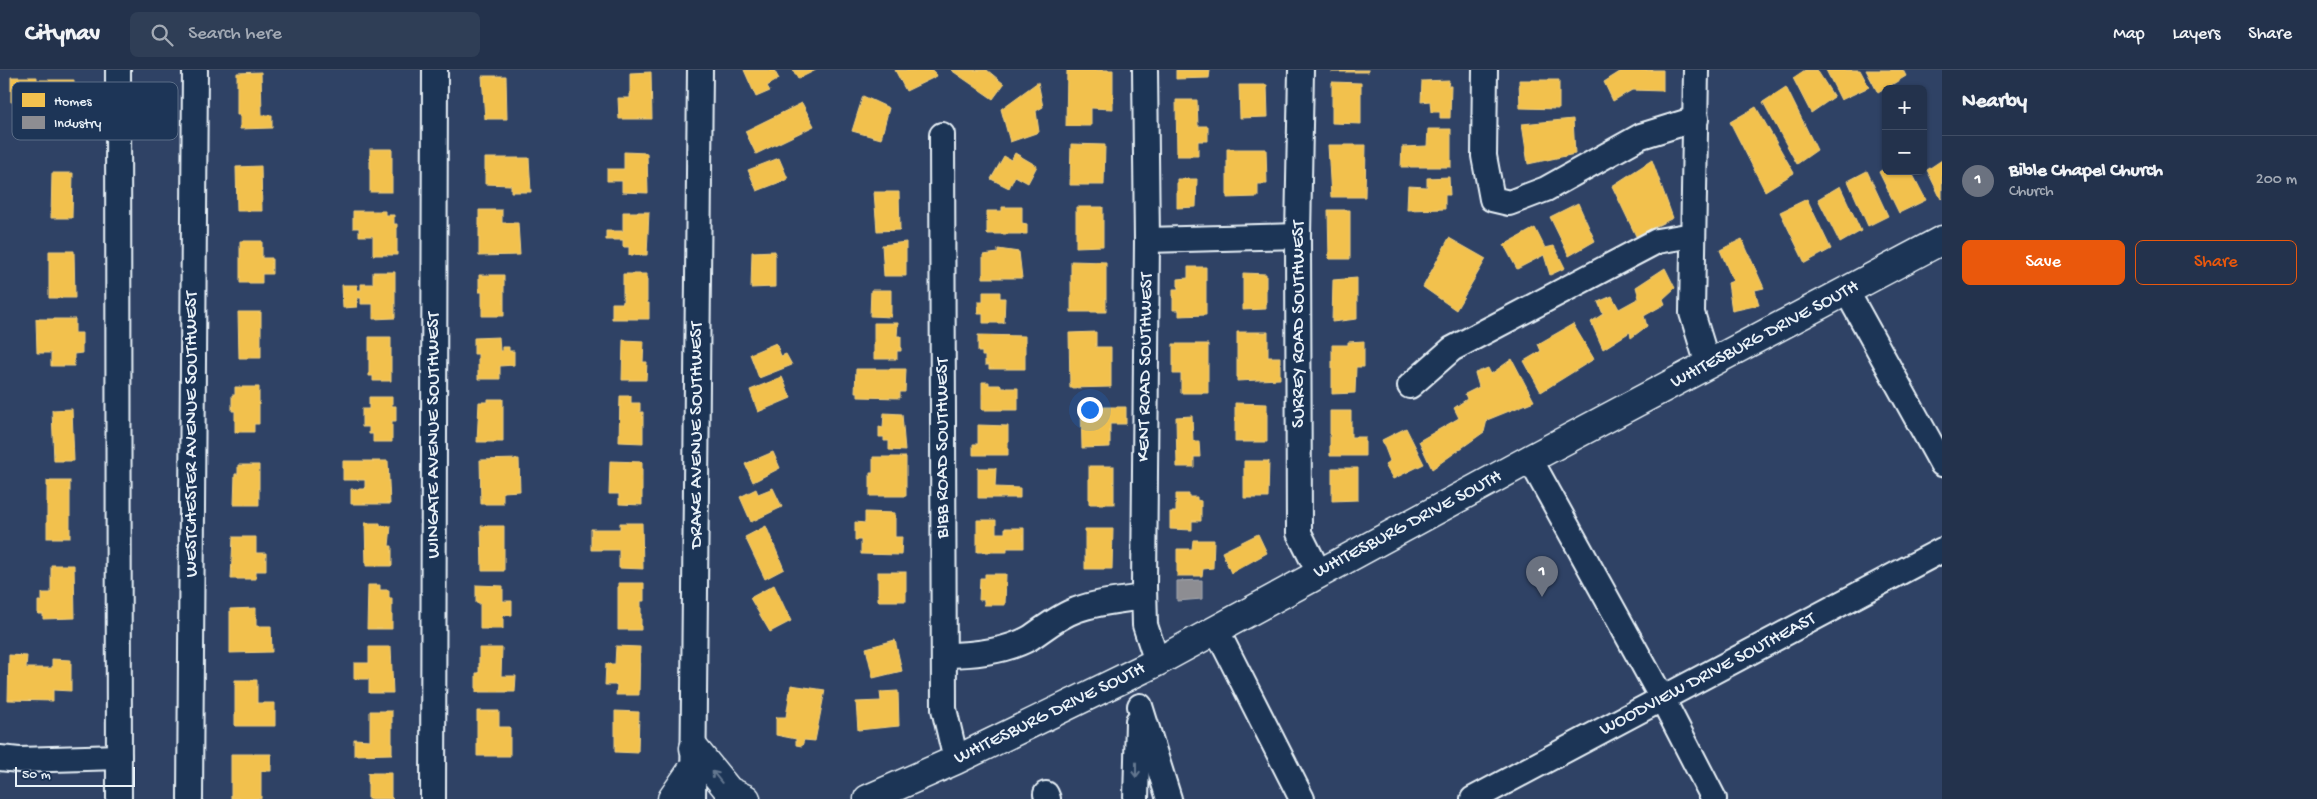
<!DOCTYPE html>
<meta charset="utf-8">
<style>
body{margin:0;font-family:"Gochi Hand",sans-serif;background:#2f3e56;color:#f1f3f6}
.controls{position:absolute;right:15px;top:15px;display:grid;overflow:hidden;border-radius:8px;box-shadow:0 1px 4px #0004}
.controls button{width:45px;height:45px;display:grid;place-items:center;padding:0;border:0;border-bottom:1px solid #404d64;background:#23324c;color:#f1f3f6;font:25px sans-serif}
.scale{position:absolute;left:15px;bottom:12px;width:120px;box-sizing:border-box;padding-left:5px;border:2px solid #e8f1f8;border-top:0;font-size:14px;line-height:18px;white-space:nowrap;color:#e8f1f8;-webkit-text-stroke:4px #1d3557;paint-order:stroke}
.you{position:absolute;left:1089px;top:339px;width:18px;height:18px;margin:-12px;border:4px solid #fff;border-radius:50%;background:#1a73e8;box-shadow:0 0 0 8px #1a73e833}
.badge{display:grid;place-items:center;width:32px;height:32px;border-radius:50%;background:#ea580c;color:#fff;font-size:16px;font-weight:700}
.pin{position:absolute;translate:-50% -41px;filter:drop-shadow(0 1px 2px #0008)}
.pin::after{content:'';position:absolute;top:26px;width:18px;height:15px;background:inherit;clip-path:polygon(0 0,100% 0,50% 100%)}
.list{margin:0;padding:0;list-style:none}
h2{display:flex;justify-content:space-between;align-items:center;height:65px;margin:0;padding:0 20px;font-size:21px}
h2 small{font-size:16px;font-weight:400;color:#a3aab5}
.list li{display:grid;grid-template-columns:32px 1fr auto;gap:15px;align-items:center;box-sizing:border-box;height:90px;padding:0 20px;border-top:1px solid #404d64}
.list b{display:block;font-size:19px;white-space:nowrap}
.list p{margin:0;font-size:16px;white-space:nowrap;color:#a3aab5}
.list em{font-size:16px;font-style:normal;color:#a3aab5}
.actions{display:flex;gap:10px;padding:15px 20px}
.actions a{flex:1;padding:11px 0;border:1px solid #ea580c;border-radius:8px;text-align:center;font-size:18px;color:#ea580c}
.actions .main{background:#ea580c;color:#fff}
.icon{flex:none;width:28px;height:28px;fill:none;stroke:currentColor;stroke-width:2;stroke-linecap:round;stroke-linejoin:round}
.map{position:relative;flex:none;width:1942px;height:729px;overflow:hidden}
header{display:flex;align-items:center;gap:30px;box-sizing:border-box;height:70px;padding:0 25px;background:#23324c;border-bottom:1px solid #404d64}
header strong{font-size:24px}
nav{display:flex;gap:28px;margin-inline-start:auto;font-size:18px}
.search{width:350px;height:45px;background:#2f3e56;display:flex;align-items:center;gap:12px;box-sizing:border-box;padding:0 18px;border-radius:8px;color:#a3aab5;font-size:19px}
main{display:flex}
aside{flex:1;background:#23324c}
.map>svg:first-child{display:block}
.homes{fill:#f2c14e;stroke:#efcf81}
.industry{fill:#8d8d92;stroke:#a8abb1}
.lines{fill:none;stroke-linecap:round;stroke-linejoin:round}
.minor-casing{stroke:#e8f1f8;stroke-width:28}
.major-casing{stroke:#e8f1f8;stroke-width:31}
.minor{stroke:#1d3557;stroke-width:24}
.major{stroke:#1d3557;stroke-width:28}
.oneway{stroke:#64778f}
.labels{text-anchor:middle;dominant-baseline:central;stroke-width:5;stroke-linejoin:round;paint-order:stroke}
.street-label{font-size:19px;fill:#e8f1f8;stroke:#1d3557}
.key{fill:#1d3557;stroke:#5a6d87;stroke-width:1}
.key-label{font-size:14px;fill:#e8f1f8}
</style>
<header>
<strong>Citynav</strong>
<div class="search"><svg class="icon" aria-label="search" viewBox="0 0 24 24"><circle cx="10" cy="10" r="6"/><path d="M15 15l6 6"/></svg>Search here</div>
<nav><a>Map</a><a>Layers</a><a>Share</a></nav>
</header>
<main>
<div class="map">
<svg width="1942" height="729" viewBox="0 0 1942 729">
<rect width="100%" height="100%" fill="#2f4265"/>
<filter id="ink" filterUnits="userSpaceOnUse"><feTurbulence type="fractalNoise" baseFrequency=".02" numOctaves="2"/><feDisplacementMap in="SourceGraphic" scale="10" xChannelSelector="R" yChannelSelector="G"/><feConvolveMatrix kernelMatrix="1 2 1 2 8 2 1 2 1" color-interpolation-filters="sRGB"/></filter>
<g filter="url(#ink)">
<g class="homes">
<path d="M744,0h30l5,9 -12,7 3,5 -14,6z"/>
<path d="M793,0h23l-18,9z"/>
<path d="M895,0h38l4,6 -31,15z"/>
<path d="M951,0h36l17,14 -11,15z"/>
<path d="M1067,0h46v39l-22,-1v18h-25z"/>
<path d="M1176,0h34l-1,8 -33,1z"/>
<rect x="1332" y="0" width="36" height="2"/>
<path d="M1623,0h40v21l-31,-1 -19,11 -9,-19z"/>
<path d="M1805,0h12l17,27 -23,16 -18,-35z"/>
<path d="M1826,0h34l9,17 -28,13z"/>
<path d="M1866,0h37l3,6 -28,17z"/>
<path d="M261,2l1,43h10v13l-32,1v-14h-3v-42z"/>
<path d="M651,2l1,47h-33l-1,-21h12v-25z"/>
<path d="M482,6h24l1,43h-22z"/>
<path d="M11,7h26v3h37v34l-20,1v-14l-43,1z"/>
<path d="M1449,10l-1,6h3l-1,32h-10v-6h-9l-1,-11 -9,1 1,-21z"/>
<path d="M1519,10h40v29l-39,-1z"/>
<path d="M1038,12l5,25 -7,4 3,21 -29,10 -9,-33z"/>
<path d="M1332,12l29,1v41l-29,-1z"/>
<path d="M1239,15h28l1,32 -28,1z"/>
<path d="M1786,17l31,63 -20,14 -34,-62z"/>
<path d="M863,26l26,12 -8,31 -29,-8z"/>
<path d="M1176,30h21l1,26h10v15h-10v15h-21z"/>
<path d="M802,33l12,23 -58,28 -11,-23z"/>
<path d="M1756,37l38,66 -29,18 -35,-69z"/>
<path d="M1573,49l2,35 -47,10 -6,-40z"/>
<path d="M1428,59h23v38h-50l1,-20 25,-1z"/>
<path d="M1071,74l34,1 -1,40h-34z"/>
<path d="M1328,75h38l-1,52h-34z"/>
<rect x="370" y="79" width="22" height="43"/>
<path d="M1227,79h39l1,35h-9v13l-31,1z"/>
<path d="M624,82l23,1 1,40 -26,-1v-11h-15v-12h17z"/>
<path d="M1015,83l22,13 -9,17 -13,-7 -6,12 -18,-9 13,-23 7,4z"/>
<path d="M485,88h44l2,34h-20v-7l-26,-1z"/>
<path d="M779,88l9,21 -31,12 -9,-21z"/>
<path d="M1652,90l21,58 -37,18 -24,-50z"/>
<path d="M1942,90v38l-1,1 -14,-29z"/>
<path d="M261,96l1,45h-25l-1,-44z"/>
<path d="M1886,97v4h25l15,29 -27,13 -20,-41z"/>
<path d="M1867,101l21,45 -20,10 -20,-45z"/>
<path d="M52,103h21l-1,45h-21z"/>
<path d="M1449,107l1,18h-5v14l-38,1 1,-24 19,1v-9z"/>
<path d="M1177,109h20l-1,28 -19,1z"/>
<path d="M1840,116l21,45 -21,12 -22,-44z"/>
<path d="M874,122h25l1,38 -23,1z"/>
<path d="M1807,129l24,50 -26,14 -25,-51z"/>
<path d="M1578,133l17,38 -26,15 -19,-39z"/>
<path d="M1002,137h20v16l5,1v10h-40v-23h15z"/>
<path d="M1076,137h27v39l-27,1z"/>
<path d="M479,140h23v13h16l2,32 -41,1z"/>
<path d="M1328,140h22v49h-21z"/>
<path d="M353,141h32v4h9v9h3v31h-24v-19h-14v-8h-6z"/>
<path d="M623,142h26l-2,43h-18v-8h-6v-7h-17v-9h17z"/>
<path d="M1535,158l10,20 9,-2 11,22 -15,7 -6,-20 -27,14 -13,-24z"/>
<path d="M1449,168l37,21 -30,51 -33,-23z"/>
<path d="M1742,169l22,49 -9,2 4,15 -27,6 -4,-28 5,-2 -13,-31z"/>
<path d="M240,171h22v17h10v16h-10v9h-22z"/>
<path d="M906,172v34h-22l-2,-31z"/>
<path d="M998,179l21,3 3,26h-39v-23l15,-2z"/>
<path d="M49,181h25l1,47h-26z"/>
<path d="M775,181v36l-24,1 1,-36z"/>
<path d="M1071,191l35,1v50h-35z"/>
<path d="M1188,197h18v48l-27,1v-6h-6v-21h5v-10l10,-1z"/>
<path d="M1665,198l10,20 -12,11 2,5 -21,12 3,10 -16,12 -1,-6 -27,17 -12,-27 12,-8 -5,-12 14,-6 7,13 20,-11 -3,-11z"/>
<path d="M373,202h22v46l-22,1v-15h-12v-6h-4v9l-14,1 -1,-23h15v5h4v-6h12z"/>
<path d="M1243,203l23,1v35l-23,1z"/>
<path d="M623,204h24v29h2v16h-37v-16h11z"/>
<path d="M479,205h25v41h-22v-24h-3z"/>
<path d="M1357,208v41l-25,3 1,-42z"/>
<path d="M871,220h20v27l-21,-1z"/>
<path d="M983,222h17v6h5l-1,25h-21v-9h-5v-12h5z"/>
<path d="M238,242h23v46h-22z"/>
<path d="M36,249h39v14h7v20l-8,1v12h-23v-13h-14z"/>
<path d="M874,253h24l-1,13h4v15h-4v8h-23z"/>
<path d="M1573,254l21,35 -53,33 -17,-31 17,-10 -3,-7z"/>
<path d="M1096,262v15h15v40l-41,1 -1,-55z"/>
<path d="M1237,262h31v25h12v22l-43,2z"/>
<path d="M978,265l47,1v33h-36v-4h-4v-9h-3v-4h-4z"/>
<path d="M369,267h22v44h-18v-5h-4z"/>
<path d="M499,267l1,14h2v-4h7v4h5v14l-14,1v13h-22v-25h-4v-16z"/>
<path d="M623,270l21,1 -1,21h4l-1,18h-24z"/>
<path d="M1364,271v26h-8l-1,26 -23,1v-49h16v-3z"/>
<path d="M776,273l5,13 5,-2 6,11 -33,13 -9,-24z"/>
<path d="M1173,274h35v49h-27v-19h-8z"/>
<path d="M1512,289l22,42 -47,19 -3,12 -52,37 -13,-28 40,-23 -5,-10 13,-9 -2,-5 14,-7 -4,-14 13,-5 3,6z"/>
<path d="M856,299h50l-1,23h-5v6l-42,-1v-5h-3z"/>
<path d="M782,307l9,21 -33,14 -8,-22z"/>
<path d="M982,312h7v3h12v3h17v22h-36z"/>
<path d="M235,317h24v37h-5v8h-19v-21h-3v-16h3z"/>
<path d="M620,326h11v7h9v9h3v31l-24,-1z"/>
<path d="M369,327h23v9h4v15h-4v21h-19v-8h-4v-7h-7v-18h7z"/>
<path d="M488,329h15v43h-26l2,-40h9z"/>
<path d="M1235,333l32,1v38h-32z"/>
<path d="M1081,337h45v17h-16v23l-28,1z"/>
<path d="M72,339l2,52h-20l-2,-51z"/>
<path d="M1330,341h21v26h14v19h-35z"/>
<path d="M884,343l18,1 3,37 -16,-1v-9h-5v-4h-5v-10l4,1z"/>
<path d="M1192,346l1,25h6l1,16h-6v10h-17l-1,-50z"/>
<path d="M978,355l30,1v29h-35v-11h5z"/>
<path d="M1406,358l18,36 -31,15 -8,-14 5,-4 -8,-21z"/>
<path d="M773,382l7,16 -27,14 -8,-18z"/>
<path d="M873,387h33v39h-36v-23h3z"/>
<path d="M519,389l1,32 -17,1v12h-22l-1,-44z"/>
<path d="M343,391h45l2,43h-39v-15h14v-9h-22z"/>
<path d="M610,391l32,1v43l-23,-1v-10h-10z"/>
<path d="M1244,391h25l-1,37h-24z"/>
<path d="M238,395h21v40h-25l1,-31h3z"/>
<rect x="1089" y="396" width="25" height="38"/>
<path d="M978,398h18l-1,19 25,1v10h-42z"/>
<path d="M1332,398h26v32l-26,1z"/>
<rect x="47" y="411" width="23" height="57"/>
<path d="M773,418l9,19 -31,15 -11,-25 16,-8 2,5z"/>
<path d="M1176,424h13v3h8v3l4,1v20h-9v9l-22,-1v-17h6z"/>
<path d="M865,442l30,1v24h7l-1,18 -40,-1v-14h-6v-18l10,1z"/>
<path d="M977,450h19v13h9v-5h19v20h-17v4h-30z"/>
<path d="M365,453h15v3h11l-2,20h3v20h-26z"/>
<path d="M620,453h22l1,46 -24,-1v-18h-28v-21h29z"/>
<path d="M481,456h23v45h-22z"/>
<path d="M766,456l18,43 -19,10 -20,-42z"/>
<path d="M1085,459h28l-1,40h-27z"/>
<path d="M1258,464l9,19 -36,20 -9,-21z"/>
<path d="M233,467h23v16h10v18h-10v8h-25z"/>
<path d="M1193,470h21l-1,28 -10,1 -1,7h-25v-27h15z"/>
<path d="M51,495h23l1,53 -32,1v-5h-5v-13h4v-8h9z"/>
<rect x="878" y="502" width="28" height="29"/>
<path d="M985,504h21l-1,31h-21v-5h-5l1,-22h5z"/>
<path d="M618,513h26v18h-3v29h-23z"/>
<path d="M368,515h12v5h9v8h3v31h-25z"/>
<path d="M476,515l27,1v15h9v14h-9v14h-23v-26h-4z"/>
<path d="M774,515l17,36 -21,11 -20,-34z"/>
<path d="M256,538v18h15l1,26 -42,1v-44z"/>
<path d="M895,570l7,31 -29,7 -7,-30z"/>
<path d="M616,576l24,1 -1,48h-23l1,-10h-12l1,-21h9z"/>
<path d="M369,577h22l2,46h-24v-14h-15v-16h15z"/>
<path d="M479,578h23l-1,28h15l-1,16h-39v-19h3z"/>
<path d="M9,585l18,1 -1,12h26v-9l19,1v31l-18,-1v11l-45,-1z"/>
<path d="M235,610h22v23h18v23h-40z"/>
<path d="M791,615l34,5 -10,51 -11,-1 -2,6 -6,-1v-6l-20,-4v-18h10z"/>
<path d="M898,621l1,35 -41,4 -2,-28 25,-1 -1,-9z"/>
<path d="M370,641h22v43l-38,1v-16l16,1z"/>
<path d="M477,641h22v16h11v29h-33z"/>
<path d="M615,641l24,1 -1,41 -23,-1z"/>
<path d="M231,684h40v17h-10v28h-30z"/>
<path d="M368,703h23v24l2,2h-25z"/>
</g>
<path class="industry" d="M1202,510v19l-25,2v-20z"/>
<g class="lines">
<defs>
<g id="minor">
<path d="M118,0l1,729"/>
<path d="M1145,0l2,170 -3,347 1,38 12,37"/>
<path d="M1301,0l-3,166 1,297 20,40"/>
<path d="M1485,0l-1,86 8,43 17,4 37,-14 95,-53 55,-17"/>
<path d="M1696,0l-4,243 16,52"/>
<path d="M942,65l2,574 12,51"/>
<path d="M1147,170l151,-4"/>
<path d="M1847,222l95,172"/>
<path d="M1410,316l42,-37 205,-108 36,-6"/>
<path d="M1530,389l133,241 51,99"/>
<path d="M1216,559l86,170"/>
<path d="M944,585c28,0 61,-3 86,-17 15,-10 29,-22 46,-28 21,-8 46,-10 68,-13"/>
<path d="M1140,636l29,93"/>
<path d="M0,688l19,2 100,-3"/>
<path d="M1046,724l2,5"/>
<path d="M190,729l5,-729"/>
<path d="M433,729l2,-729"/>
<path d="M693,729l7,-729"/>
<path d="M1136,729l2,-78"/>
<path d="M1473,729l469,-249"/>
</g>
<g id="major">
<path d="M694,678l35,43 17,8"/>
<path d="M672,729l22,-32"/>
<path d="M868,729l88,-39 201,-98 373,-203 412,-219"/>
</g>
</defs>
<use href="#minor" class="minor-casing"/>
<use href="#major" class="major-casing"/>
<use href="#minor" class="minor"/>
<use href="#major" class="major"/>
</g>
<defs><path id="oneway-shaft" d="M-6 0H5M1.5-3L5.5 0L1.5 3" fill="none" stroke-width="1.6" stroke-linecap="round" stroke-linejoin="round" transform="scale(1.25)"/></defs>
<g class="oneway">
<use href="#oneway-shaft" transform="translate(1136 700) rotate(90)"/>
<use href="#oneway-shaft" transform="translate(717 707) rotate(-129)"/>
</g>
</g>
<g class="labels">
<g class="street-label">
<text transform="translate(1299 254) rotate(-90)">SURREY ROAD SOUTHWEST</text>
<text transform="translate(1765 265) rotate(-28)">WHITESBURG DRIVE SOUTH</text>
<text transform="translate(1146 297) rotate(-89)">KENT ROAD SOUTHWEST</text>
<text transform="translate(192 364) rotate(-90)">WESTCHESTER AVENUE SOUTHWEST</text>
<text transform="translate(434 365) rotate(-90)">WINGATE AVENUE SOUTHWEST</text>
<text transform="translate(697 365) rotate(-90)">DRAKE AVENUE SOUTHWEST</text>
<text transform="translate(943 378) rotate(-90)">BIBB ROAD SOUTHWEST</text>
<text transform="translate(1408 455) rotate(-28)">WHITESBURG DRIVE SOUTH</text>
<text transform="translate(1708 605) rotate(-28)">WOODVIEW DRIVE SOUTHEAST</text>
<text transform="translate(1050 644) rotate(-26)">WHITESBURG DRIVE SOUTH</text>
</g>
</g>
<rect x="12" y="12" width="166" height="58" rx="8" class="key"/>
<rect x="22" y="23" width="23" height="14" fill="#f2c14e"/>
<rect x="22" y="46" width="23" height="13" fill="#8d8d92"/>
<g class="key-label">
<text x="54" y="35">Homes</text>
<text x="54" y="57">Industry</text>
</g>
</svg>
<div class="controls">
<button>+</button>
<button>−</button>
</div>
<div class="scale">50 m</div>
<div class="you"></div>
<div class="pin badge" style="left:1542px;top:527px;background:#6b7280">1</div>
</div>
<aside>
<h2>Nearby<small></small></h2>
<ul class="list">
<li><span class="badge" style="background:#6b7280">1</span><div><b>Bible Chapel Church</b><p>Church</p></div><em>200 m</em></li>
</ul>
<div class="actions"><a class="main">Save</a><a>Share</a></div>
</aside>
</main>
